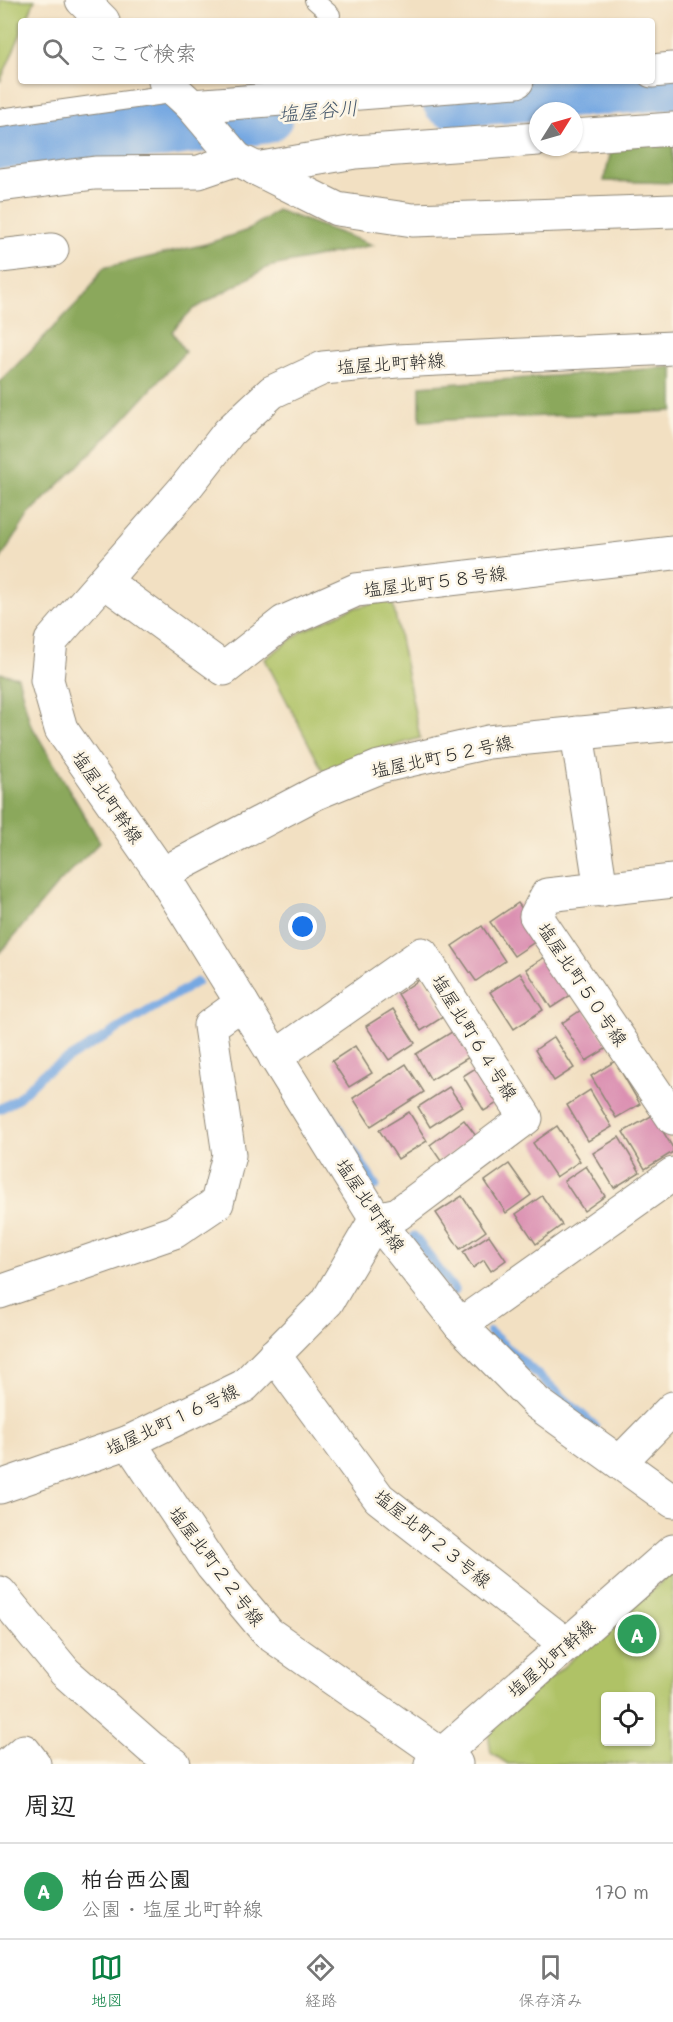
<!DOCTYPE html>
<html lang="ja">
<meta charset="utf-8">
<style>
body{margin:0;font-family:Mali,"Klee One",sans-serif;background:#f2f2f2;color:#222}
.controls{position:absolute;right:18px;bottom:18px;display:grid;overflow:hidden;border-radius:6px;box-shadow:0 2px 4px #0004}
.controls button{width:54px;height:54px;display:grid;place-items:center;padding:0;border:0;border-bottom:2px solid #e0e0e0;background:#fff;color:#222;font:30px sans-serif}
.compass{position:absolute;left:529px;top:102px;width:54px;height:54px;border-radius:50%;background:#fff;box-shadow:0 2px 4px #0004;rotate:53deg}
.you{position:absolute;left:303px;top:927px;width:21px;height:21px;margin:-15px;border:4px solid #fff;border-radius:50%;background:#1a73e8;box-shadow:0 0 0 9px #1a73e833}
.badge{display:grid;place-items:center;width:39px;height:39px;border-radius:50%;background:#0b8043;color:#fff;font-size:20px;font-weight:700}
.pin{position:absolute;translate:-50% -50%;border:3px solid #fff;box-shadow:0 2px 6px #0006}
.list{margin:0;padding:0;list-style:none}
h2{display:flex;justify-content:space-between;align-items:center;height:78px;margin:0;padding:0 24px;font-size:26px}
h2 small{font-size:20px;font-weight:400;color:#767676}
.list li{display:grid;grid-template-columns:39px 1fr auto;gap:18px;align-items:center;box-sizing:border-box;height:96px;padding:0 24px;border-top:2px solid #e0e0e0}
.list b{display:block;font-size:22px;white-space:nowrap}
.list p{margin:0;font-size:20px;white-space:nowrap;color:#767676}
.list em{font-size:20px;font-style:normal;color:#767676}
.icon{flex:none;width:33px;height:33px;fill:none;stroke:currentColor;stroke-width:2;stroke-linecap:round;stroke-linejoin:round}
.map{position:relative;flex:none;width:673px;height:1764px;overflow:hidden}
.search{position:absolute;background:#fff;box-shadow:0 2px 4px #0004;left:18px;right:18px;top:18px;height:66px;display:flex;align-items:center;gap:15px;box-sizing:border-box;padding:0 21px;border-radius:6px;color:#767676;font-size:22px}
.sheet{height:174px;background:#fff}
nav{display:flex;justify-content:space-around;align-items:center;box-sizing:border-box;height:84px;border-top:2px solid #e0e0e0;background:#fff;font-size:16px;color:#767676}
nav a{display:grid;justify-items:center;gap:3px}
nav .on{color:#0b8043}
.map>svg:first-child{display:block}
.green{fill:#afc266;stroke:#6d7648;stroke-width:1.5;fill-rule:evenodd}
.forest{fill:#8ba85b;stroke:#5b6a43;stroke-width:1.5}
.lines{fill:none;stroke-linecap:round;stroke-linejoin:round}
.stream{stroke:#76a8e2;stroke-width:9}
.river{stroke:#76a8e2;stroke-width:57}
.building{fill:#db91b2}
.service-casing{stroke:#8e8676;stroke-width:20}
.minor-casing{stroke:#8e8676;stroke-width:35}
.tertiary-casing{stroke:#8e8676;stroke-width:35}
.service{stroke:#fff;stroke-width:18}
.minor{stroke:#fff;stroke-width:33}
.tertiary{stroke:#fff;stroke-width:33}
.labels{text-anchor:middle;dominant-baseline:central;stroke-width:5;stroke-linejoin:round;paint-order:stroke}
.street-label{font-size:18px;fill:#2b2b2b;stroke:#fcf5e5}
.water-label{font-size:20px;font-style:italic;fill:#45576b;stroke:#fcf5e5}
</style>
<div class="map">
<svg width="673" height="1764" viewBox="0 0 673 1764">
<rect width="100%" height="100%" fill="#fcf5e5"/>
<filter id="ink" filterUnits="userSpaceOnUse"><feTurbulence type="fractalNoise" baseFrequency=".0167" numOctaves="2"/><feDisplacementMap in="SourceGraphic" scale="12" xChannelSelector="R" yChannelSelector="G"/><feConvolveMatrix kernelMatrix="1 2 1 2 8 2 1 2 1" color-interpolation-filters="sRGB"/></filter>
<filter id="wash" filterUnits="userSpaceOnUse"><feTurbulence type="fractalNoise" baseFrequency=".008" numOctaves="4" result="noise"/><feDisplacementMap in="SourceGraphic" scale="24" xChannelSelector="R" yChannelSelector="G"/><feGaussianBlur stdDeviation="1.35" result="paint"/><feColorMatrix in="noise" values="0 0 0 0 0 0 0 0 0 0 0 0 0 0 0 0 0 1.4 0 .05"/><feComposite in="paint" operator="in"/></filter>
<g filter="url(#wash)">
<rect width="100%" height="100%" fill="#f2e0c2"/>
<g class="green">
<path d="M0,0h35l-9,21h-5v12l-21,49z"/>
<path d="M392,599l28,139 -40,12 -55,25 -60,-116 38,-28 47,-22z"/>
<path d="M673,1572v192h-165l-17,-11 -3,-21zM606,1696h44v46h-44z"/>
</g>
<g class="forest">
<path d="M673,139v44l-69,-2 9,-39z"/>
<path d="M277,210l96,35 -105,22 -76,43 -20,21 13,21 -69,76 -87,86 -29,46v-178l86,-88 17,-26 103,-24 42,-14z"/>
<path d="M673,367v44l-253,10v-35z"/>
<path d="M0,673l18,4 12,46 70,119 -44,44 -56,67z"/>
</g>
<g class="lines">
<g class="stream">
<path d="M0,1109l16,-9 28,-27 153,-91"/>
<path d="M327,1110l49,76"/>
<path d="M414,1236l41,55"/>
<path d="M490,1332l105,94"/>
</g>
<g class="river">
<path d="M450,99l223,-18"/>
<path d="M0,140l164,-11 101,-14"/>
</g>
</g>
<g id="blocks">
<g class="building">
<path d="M518,903l24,34 -28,19 -24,-34z"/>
<path d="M482,926l23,35 -29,20 -24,-35z"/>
<path d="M551,953l26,38 -26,17 -25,-39z"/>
<path d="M520,973l23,37 -29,19 -24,-37z"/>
<path d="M422,978l24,37 -25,16 -23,-37z"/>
<path d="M584,1008l25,39 -23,14 -24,-38z"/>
<path d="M393,1009l22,34 -26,17 -23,-34z"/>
<path d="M455,1030l16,26 -40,24 -15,-26z"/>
<path d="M554,1037l20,31 -20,13 -19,-31z"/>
<path d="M355,1046l17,27 -23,14 -17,-26z"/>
<path d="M615,1061l25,43 -24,14 -25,-42z"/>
<path d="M485,1062l21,36 -22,13 -21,-35z"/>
<path d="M406,1064l18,28 -53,34 -18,-28z"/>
<path d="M449,1087l13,19 -32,21 -12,-20z"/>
<path d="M590,1090l22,37 -24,14 -21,-36z"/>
<path d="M409,1112l18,29 -29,18 -19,-29z"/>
<path d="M653,1115l20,33v4l-28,17 -22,-37z"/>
<path d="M464,1120l12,16 -35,25 -11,-16z"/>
<path d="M557,1126l23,35 -24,16 -23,-34z"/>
<path d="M619,1137l21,35 -26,16 -21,-35z"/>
<path d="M509,1164l22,31 -25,18 -21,-32z"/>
<path d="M586,1166l19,30 -21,15 -20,-30z"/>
<path d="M462,1196l24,35 -26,18 -24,-36z"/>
<path d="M542,1196l20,29 -26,19 -20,-30z"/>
<path d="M489,1235l17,25 -15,11 -7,-11 -11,8 -10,-16z"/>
</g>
</g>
</g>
<g filter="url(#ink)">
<use href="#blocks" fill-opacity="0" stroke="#8e8676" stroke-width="1.5"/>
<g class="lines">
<defs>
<g id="service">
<path d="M314,0l17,15"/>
<path d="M0,118l178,-25"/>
</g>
<g id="minor">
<path d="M82,0l21,21"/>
<path d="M652,71l21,-2"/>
<path d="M192,106l325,-25"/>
<path d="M574,136l99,-7"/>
<path d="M256,169l99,-17 183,-13"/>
<path d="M0,185l95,-12 104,-1 38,-13 -45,-53 -27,-25"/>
<path d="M0,256l52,-6"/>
<path d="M104,581l120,88 60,-47 72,-32 317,-37"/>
<path d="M673,724l-185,18 -109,25 -63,26 -154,81 214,345 84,106 77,78 136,98"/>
<path d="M577,733l24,157"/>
<path d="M673,881l-126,14 -11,21 137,202"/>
<path d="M0,1292l174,-60 43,-29 12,-48 -19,-129 32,-23"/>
<path d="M460,1325l213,-151"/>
<path d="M274,1355l105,143 188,147"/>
<path d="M129,1442l83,124 56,67 174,122"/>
<path d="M620,1462l53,-54"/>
<path d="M0,1487l129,-45 115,-56 83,-84 49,-83 22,-5 128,-96 -104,-164 -147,103"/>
<path d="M0,1593l65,79 86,76 23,16"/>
<path d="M9,1764l15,-13 10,13"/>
<path d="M431,1764l242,-213"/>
</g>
<g id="tertiary">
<path d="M237,159l100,50 76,11 260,-9"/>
<path d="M162,874l-101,-145 -14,-49 4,-39 135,-154 43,-55 43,-40 51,-24 74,-7 276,-13"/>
<path d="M442,1755l14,9"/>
</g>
</defs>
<use href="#service" class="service-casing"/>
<use href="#minor" class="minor-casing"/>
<use href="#tertiary" class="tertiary-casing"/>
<use href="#service" class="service"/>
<use href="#minor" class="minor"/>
<use href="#tertiary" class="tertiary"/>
</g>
</g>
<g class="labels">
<g class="street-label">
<text transform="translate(391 363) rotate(-4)">塩屋北町幹線</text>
<text transform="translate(435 581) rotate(-7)">塩屋北町５８号線</text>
<text transform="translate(442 756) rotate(-12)">塩屋北町５２号線</text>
<text transform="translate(108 797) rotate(55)">塩屋北町幹線</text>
<text transform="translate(583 984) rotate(56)">塩屋北町５０号線</text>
<text transform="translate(475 1037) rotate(58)">塩屋北町６４号線</text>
<text transform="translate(371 1205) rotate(56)">塩屋北町幹線</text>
<text transform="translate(172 1419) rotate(-25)">塩屋北町１６号線</text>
<text transform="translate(433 1538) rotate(39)">塩屋北町２３号線</text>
<text transform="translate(217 1566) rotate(53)">塩屋北町２２号線</text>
<text transform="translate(551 1658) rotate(-41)">塩屋北町幹線</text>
</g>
<g class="water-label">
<text transform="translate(318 110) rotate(-5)">塩屋谷川</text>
</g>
</g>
</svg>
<div class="controls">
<button><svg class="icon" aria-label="locate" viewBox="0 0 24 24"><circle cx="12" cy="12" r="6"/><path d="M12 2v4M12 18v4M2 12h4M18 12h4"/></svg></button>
</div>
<svg class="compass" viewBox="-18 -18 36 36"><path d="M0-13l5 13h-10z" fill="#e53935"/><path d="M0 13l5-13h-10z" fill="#767676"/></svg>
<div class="you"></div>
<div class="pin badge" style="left:637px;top:1634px;background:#2e9e5b">A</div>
<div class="search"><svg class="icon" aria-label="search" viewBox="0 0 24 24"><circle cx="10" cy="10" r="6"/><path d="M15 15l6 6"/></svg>ここで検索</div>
</div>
<section class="sheet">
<h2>周辺<small></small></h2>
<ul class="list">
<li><span class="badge" style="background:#2e9e5b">A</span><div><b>柏台西公園</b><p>公園 · 塩屋北町幹線</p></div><em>170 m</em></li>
</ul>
</section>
<nav>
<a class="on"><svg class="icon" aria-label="map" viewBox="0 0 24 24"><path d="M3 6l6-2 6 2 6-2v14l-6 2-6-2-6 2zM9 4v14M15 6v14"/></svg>地図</a>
<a><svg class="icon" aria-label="directions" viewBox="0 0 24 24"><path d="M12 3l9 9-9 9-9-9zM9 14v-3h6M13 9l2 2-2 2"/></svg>経路</a>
<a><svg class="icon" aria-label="saved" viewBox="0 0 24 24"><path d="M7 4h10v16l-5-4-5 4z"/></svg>保存済み</a>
</nav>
